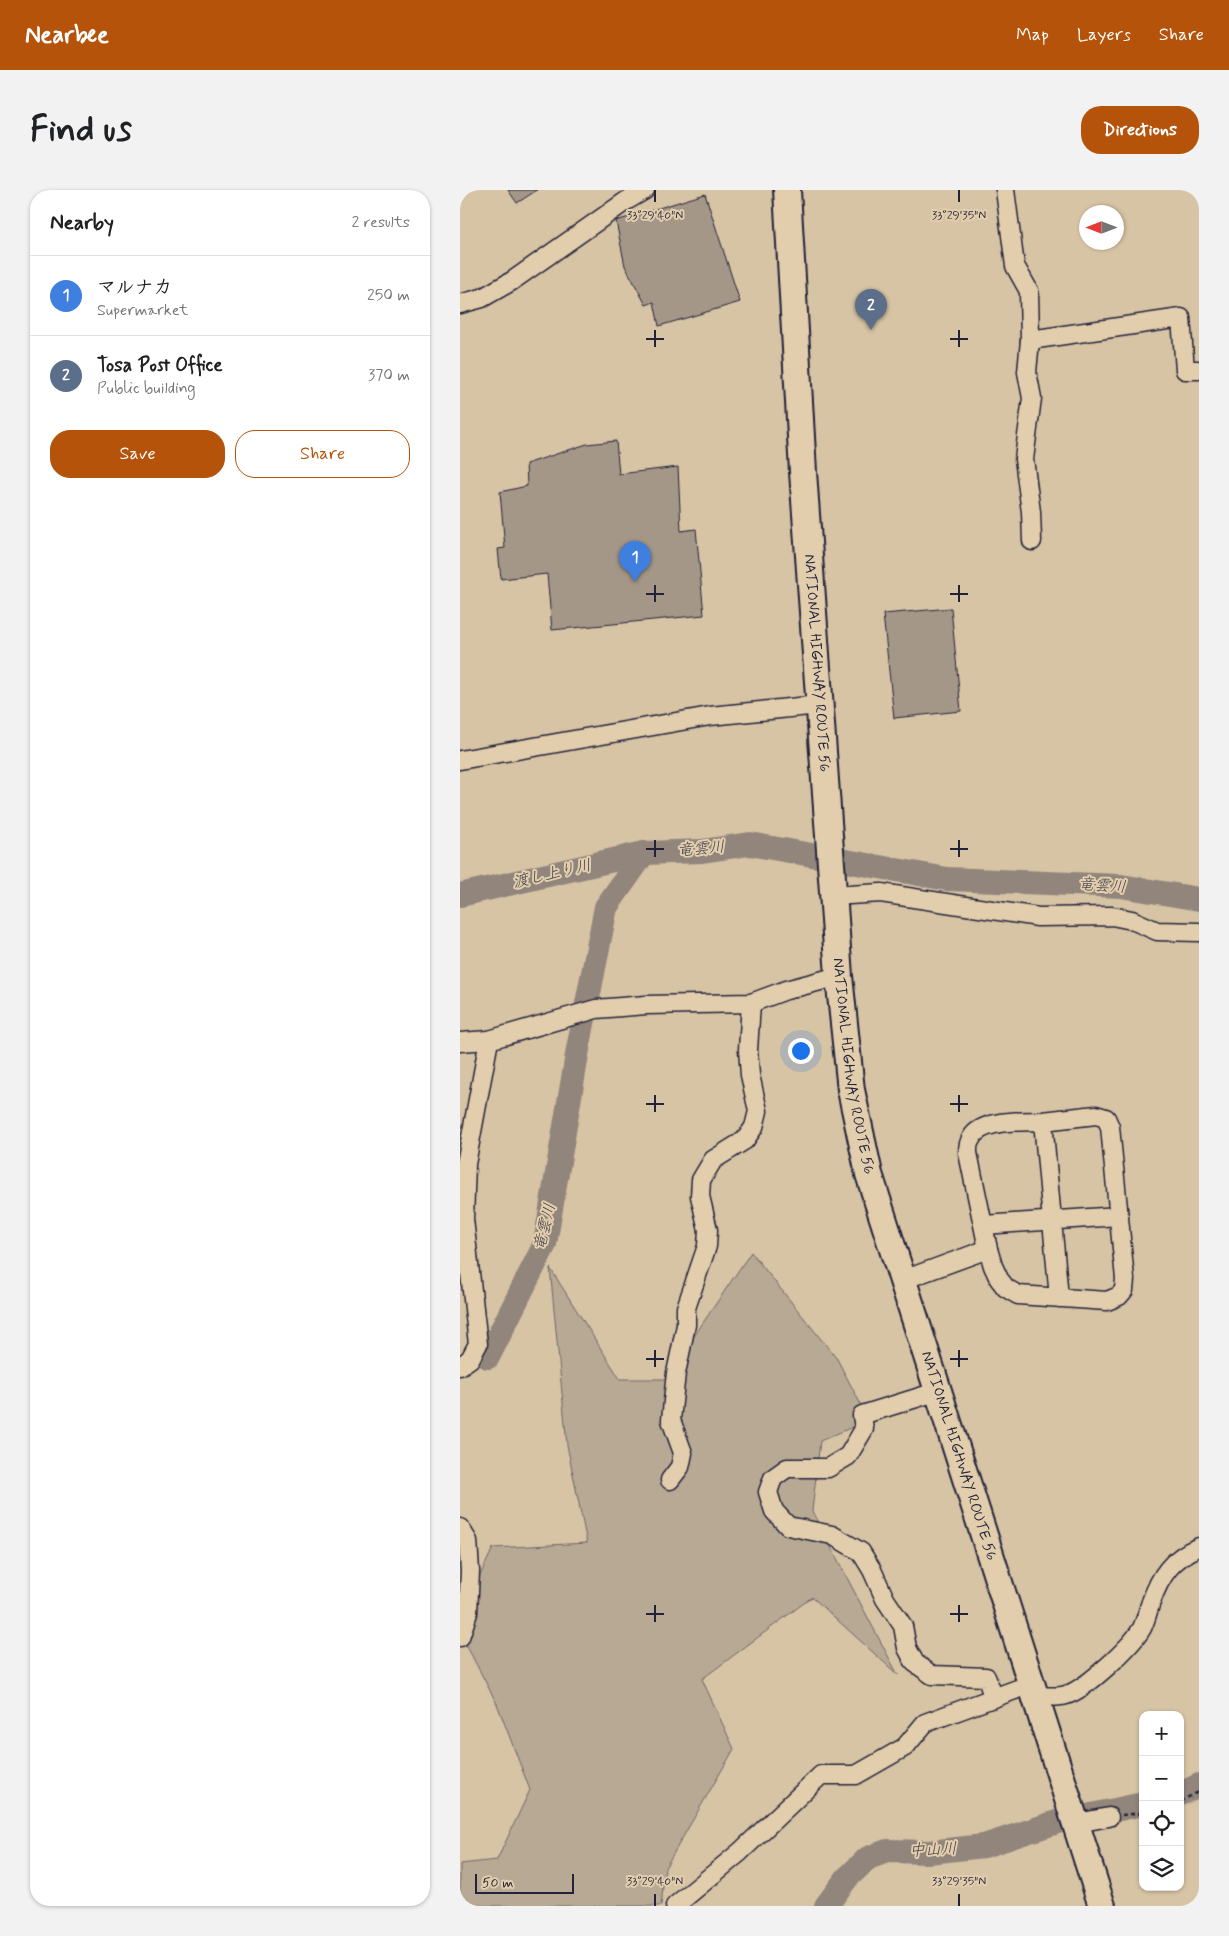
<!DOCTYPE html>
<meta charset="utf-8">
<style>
body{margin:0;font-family:Mynerve,"Klee One",sans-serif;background:#f2f2f2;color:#202124}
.controls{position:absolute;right:15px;bottom:15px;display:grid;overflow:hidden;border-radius:10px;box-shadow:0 1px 4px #0004}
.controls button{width:45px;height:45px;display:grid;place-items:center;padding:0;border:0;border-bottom:1px solid #e0e0e0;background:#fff;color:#202124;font:25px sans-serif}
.compass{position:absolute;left:619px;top:15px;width:45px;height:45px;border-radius:50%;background:#fff;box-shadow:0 1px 4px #0004;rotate:270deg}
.scale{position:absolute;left:15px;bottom:12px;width:99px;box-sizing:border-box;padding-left:5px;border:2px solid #22223b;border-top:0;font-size:14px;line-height:18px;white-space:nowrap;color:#22223b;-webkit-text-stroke:4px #e2ceac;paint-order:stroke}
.you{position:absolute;left:340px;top:860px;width:18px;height:18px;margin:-12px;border:4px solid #fff;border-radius:50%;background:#1a73e8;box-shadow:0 0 0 8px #1a73e833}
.badge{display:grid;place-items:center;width:32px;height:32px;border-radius:50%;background:#b45309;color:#fff;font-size:16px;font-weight:700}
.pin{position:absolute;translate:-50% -41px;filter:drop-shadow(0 1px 2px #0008)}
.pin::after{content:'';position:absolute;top:26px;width:18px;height:15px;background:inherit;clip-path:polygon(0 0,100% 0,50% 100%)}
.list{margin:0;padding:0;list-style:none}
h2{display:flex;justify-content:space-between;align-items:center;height:65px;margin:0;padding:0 20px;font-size:21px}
h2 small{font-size:16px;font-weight:400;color:#757577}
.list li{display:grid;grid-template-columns:32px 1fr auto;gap:15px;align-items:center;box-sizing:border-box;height:80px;padding:0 20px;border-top:1px solid #e0e0e0}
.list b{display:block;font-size:19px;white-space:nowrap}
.list p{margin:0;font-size:16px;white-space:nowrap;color:#757577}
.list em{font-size:16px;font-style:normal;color:#757577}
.actions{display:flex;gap:10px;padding:15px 20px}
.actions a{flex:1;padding:11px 0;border:1px solid #b45309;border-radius:20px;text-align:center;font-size:18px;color:#b45309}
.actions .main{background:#b45309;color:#fff}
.icon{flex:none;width:28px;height:28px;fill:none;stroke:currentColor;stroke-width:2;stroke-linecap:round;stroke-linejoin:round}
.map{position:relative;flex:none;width:739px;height:1716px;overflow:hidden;border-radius:20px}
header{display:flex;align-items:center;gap:30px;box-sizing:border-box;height:70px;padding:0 25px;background:#b45309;color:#fff}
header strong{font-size:24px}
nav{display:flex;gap:28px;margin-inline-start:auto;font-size:18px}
.intro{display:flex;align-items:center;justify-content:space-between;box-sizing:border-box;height:120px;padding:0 30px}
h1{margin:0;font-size:35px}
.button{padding:12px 22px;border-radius:20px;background:#b45309;color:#fff;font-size:18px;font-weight:700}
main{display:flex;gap:30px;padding:0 30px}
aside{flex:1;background:#fff;border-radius:20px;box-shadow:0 1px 4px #0004}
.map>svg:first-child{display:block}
.green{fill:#b8a994;stroke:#6d6668}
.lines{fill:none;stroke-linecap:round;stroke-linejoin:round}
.river{stroke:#91857c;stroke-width:24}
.building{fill:#a59787;stroke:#22223b}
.minor-casing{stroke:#22223b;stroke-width:21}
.highway-casing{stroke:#22223b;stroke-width:30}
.path{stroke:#22223b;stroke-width:2.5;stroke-dasharray:4 4;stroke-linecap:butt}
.minor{stroke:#e2ceac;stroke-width:18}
.highway{stroke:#e2ceac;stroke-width:26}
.ticks{fill:none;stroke:#22223b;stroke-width:2}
.labels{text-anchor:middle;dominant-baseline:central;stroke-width:4;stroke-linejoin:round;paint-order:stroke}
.street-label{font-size:15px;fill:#22223b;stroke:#e2ceac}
.water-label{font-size:16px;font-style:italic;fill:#43404e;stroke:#e2ceac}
.ticks-label{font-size:12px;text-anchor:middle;fill:#22223b;stroke:#e2ceac;stroke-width:4;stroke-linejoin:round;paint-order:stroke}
</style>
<header>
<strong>Nearbee</strong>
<nav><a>Map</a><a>Layers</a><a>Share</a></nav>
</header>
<div class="intro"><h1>Find us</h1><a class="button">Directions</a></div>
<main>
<aside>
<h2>Nearby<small>2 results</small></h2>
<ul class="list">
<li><span class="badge" style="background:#3f7fe0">1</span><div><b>マルナカ</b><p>Supermarket</p></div><em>250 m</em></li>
<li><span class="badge" style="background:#5c6f8a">2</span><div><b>Tosa Post Office</b><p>Public building</p></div><em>370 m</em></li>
</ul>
<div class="actions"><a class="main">Save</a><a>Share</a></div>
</aside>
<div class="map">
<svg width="739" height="1716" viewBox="0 0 739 1716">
<rect width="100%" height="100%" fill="#d7c4a5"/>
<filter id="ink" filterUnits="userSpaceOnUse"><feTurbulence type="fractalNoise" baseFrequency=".02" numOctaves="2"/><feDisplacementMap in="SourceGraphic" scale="10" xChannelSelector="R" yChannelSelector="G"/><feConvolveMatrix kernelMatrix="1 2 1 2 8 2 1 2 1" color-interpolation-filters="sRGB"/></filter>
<g filter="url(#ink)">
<path class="green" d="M291,1062l86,107 32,61 -49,21 -8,70 86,164 -86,-78 -110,82 32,70 -69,119 -4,38h-201v-42l37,-4 33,-70 -33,-86 -37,-71v-15l33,-70 94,-5 -20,-98 -17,-177 70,111h45z"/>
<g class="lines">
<g class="river">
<path d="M0,705l184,-42 58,-2 48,-7 197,35 174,7 78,13"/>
<path d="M28,1167l57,-113 33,-195 28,-142 38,-54"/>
<path d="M720,1604l19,-9"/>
<path d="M627,1626l56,-12"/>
<path d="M366,1716l21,-28 21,-20 19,-7 42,1 55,-6 76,-25"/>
</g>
</g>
<g class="building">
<path d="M48,0h29l-20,13z"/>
<path d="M245,4l35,108 -81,24 -5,-24 -8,3 -21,-39 -9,-45z"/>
<path d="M156,251l3,33 59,-7 3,64 15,-2 8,86 -152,15 -5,-56 -46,5 -3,-30 7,-1 -5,-56 27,-6 -1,-22 61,-20z"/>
<path d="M491,418l10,103 -67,7 -11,-104z"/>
</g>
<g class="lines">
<defs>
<g id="minor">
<path d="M545,0l10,76 14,25 1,49 -3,32 5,26 -8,61 7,53 1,29"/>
<path d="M0,114l22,-6 30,-17 114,-80 19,-11"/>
<path d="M570,150l151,-22 4,52h14"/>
<path d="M0,570l250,-44 109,-11"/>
<path d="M373,706l48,-3 157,24 74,-1 20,4 25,11 42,1"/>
<path d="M0,852l29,-2 107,-31 50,-4 105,-2 35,-13 53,-14"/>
<path d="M524,1035l135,-9"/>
<path d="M528,1059l5,17 6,13 7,9 12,7 89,6 12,-5 5,-6 1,-11 -15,-152 -4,-9 -10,-3 -53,6 16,177"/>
<path d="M443,1090l85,-31 -20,-96c0,-4 0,-9 2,-12 8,-23 53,-19 73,-20"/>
<path d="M0,1176l10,-7 8,-15 -14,-125 2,-55 23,-124"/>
<path d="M479,1201l-77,24 2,14 -16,27 -20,12h-41l-14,10 -5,14 6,19 14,15 44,9 29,17 11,18 13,29 18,27 4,22 8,15 17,12 54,2 8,21"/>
<path d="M210,1290l10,-13 3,-14 -12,-33 5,-47 10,-48v-17l21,-62 1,-16 -8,-34 1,-16 12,-20 32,-20 9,-13 4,-16 -8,-36 -2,-25 3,-47"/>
<path d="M0,1338l8,13 2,30 -2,42 -8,24"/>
<path d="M575,1506c10,0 22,2 31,-1 19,-5 66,-49 76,-67 4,-8 6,-18 9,-26 9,-26 21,-44 48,-55"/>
<path d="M617,1633l32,-6"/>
<path d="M215,1716l65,-54 81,-77h35l49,-28 20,-24 106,-39"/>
</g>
<g id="highway">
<path id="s1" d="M327,0l16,282 36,504 12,114 18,84 233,732"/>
</g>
</defs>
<use href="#minor" class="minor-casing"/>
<use href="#highway" class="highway-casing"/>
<g class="path">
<path d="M720,1611l19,-9"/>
<path d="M662,1625l21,-2"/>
</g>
<use href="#minor" class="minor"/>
<use href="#highway" class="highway"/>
</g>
</g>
<path class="ticks" d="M195,0v12M499,0v12M195,140v17M499,140v17M186,149h18M490,149h18M195,395v17M499,395v17M186,404h18M490,404h18M195,650v17M499,650v17M186,659h18M490,659h18M195,905v17M499,905v17M186,914h18M490,914h18M195,1160v17M499,1160v17M186,1169h18M490,1169h18M195,1415v17M499,1415v17M186,1424h18M490,1424h18M195,1704v12M499,1704v12"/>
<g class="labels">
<g class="street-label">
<text stroke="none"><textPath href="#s1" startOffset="474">NATIONAL HIGHWAY ROUTE 56</textPath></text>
<text stroke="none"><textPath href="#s1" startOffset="879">NATIONAL HIGHWAY ROUTE 56</textPath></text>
<text stroke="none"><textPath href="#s1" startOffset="1284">NATIONAL HIGHWAY ROUTE 56</textPath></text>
</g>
<g class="water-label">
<text transform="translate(241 659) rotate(-5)">竜雲川</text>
<text transform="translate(92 684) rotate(-13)">渡し上り川</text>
<text transform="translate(642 696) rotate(4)">竜雲川</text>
<text transform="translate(85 1037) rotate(-76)">竜雲川</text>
<text transform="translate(473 1660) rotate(-3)">中山川</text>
</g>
</g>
<g class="ticks-label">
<text x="195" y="29">33°29'40"N</text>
<text x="499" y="29">33°29'35"N</text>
<text x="195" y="1695">33°29'40"N</text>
<text x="499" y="1695">33°29'35"N</text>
</g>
</svg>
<div class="controls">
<button>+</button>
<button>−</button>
<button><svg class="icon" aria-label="locate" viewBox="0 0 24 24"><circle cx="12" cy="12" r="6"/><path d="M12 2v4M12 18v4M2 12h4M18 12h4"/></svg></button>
<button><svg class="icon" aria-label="layers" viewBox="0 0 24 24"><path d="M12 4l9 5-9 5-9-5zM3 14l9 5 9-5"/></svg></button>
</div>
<svg class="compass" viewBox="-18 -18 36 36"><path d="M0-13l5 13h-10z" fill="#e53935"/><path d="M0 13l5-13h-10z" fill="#757577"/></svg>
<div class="scale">50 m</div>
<div class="you"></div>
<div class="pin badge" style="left:175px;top:392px;background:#3f7fe0">1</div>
<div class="pin badge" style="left:411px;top:140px;background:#5c6f8a">2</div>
</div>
</main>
